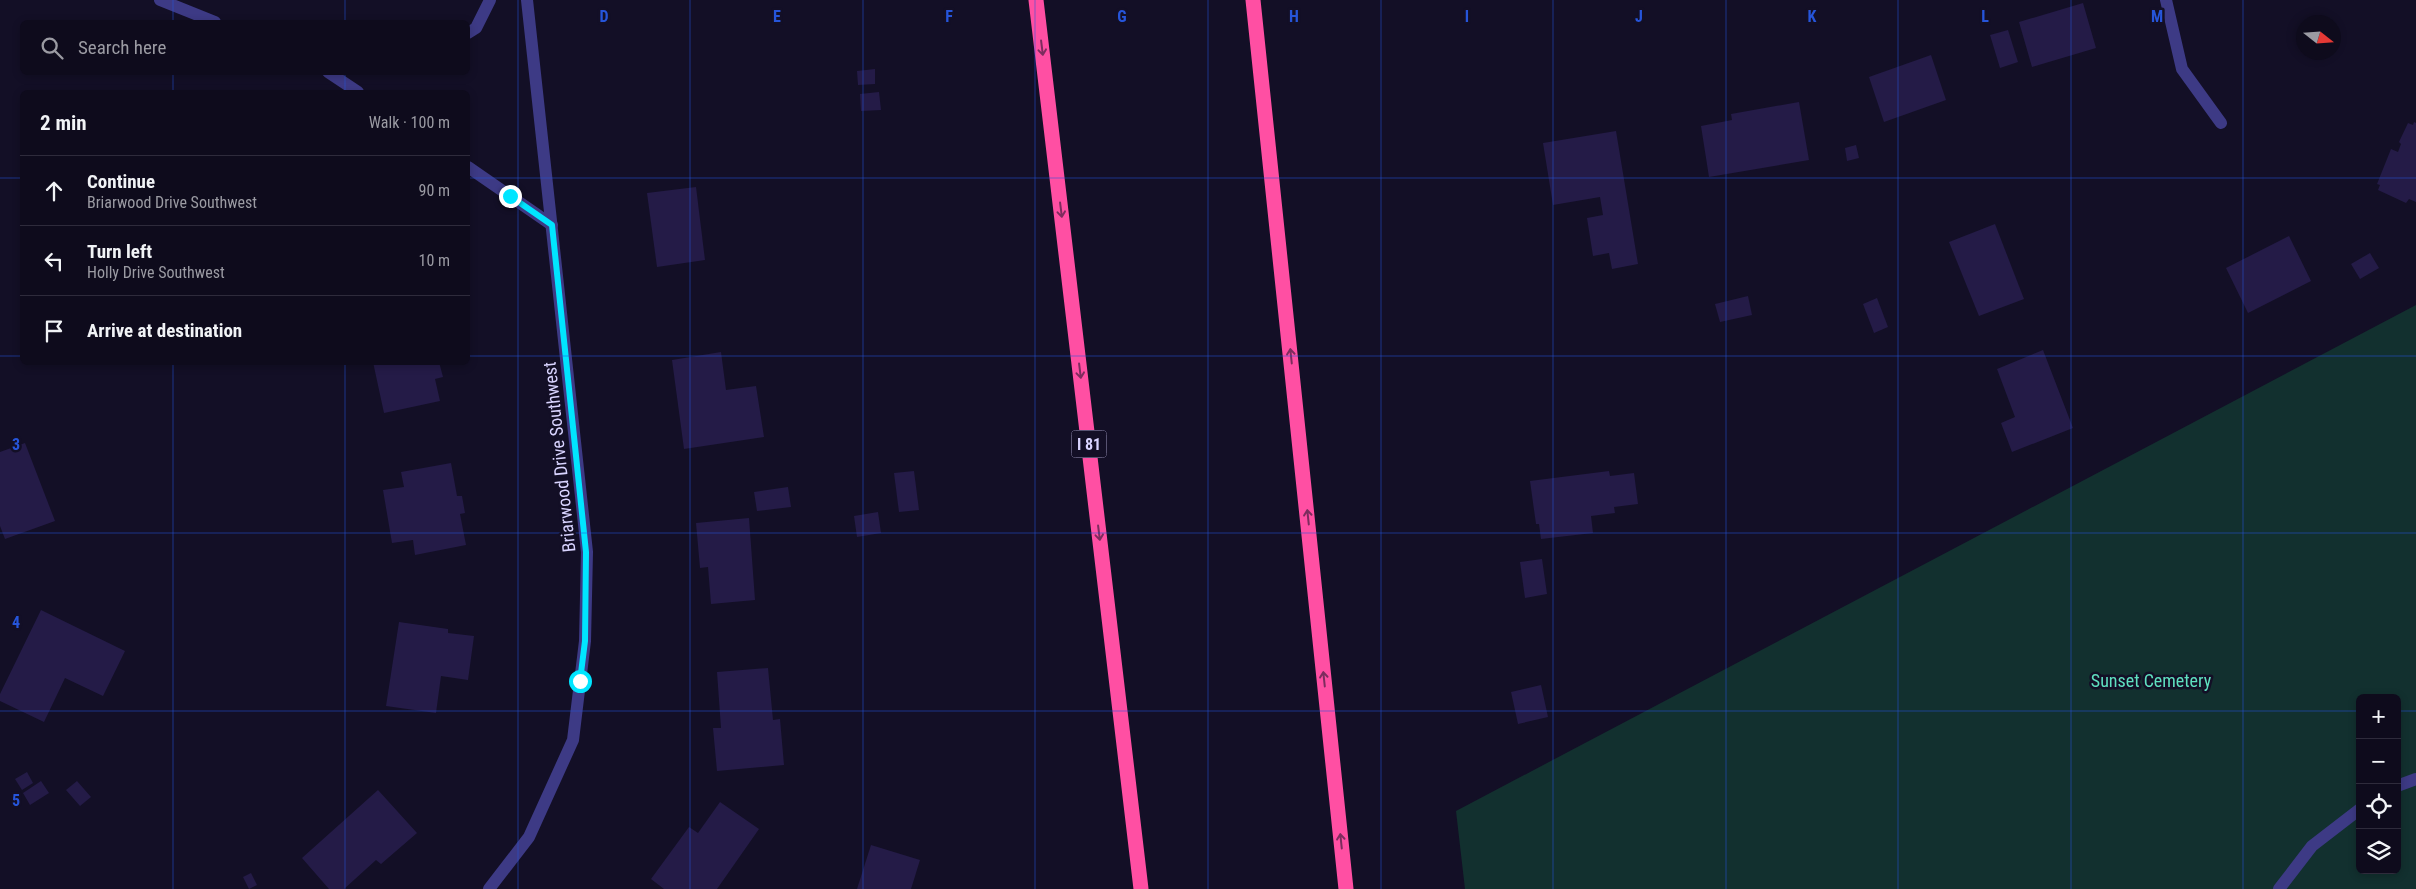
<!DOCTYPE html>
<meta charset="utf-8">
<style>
body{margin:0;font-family:"Roboto Condensed",sans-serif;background:#1c1929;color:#f1f3f6}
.controls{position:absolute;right:15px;bottom:15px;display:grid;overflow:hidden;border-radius:8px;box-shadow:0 2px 8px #0003}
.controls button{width:45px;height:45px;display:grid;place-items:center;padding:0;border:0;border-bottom:1px solid #2e2b3b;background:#0e0b1c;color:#f1f3f6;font:25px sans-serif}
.compass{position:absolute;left:2296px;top:15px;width:45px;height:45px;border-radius:50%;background:#0e0b1c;box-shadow:0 2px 8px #0003;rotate:107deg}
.stop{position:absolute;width:15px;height:15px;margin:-11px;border:4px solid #00e5ff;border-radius:50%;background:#fff}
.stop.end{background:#00e5ff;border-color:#fff;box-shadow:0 1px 5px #0008}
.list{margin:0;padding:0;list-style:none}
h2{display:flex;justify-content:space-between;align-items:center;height:65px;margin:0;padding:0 20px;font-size:21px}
h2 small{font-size:16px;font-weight:400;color:#9b9ba3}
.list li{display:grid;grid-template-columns:32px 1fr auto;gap:15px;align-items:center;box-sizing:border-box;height:70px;padding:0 20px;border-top:1px solid #2e2b3b}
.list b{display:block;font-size:19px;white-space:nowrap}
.list p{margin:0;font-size:16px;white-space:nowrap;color:#9b9ba3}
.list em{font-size:16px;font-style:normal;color:#9b9ba3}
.icon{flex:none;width:28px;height:28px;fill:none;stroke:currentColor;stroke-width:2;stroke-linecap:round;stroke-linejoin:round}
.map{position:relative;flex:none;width:2416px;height:889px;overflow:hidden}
.search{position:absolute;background:#0e0b1c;box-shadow:0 2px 8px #0003;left:20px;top:20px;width:450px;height:55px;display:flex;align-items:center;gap:12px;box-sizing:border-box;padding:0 18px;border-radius:8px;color:#9b9ba3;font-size:19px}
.panel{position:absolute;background:#0e0b1c;box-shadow:0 2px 8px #0003;left:20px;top:90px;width:450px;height:275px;border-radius:8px}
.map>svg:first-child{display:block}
.green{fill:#12302f;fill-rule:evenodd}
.building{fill:#241b47}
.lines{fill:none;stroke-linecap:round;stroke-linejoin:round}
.minor{stroke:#3d3a85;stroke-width:12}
.highway{stroke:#ff4fa3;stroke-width:15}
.oneway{stroke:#7d2c5e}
.route{stroke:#00e5ff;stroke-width:6}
.grid{fill:none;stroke:#2655da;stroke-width:1;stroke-opacity:0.55}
.labels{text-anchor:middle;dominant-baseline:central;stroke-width:5;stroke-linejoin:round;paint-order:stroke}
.shield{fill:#130f26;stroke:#9e99be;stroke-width:1}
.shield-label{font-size:16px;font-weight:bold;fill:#d9d4ff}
.street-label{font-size:18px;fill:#d9d4ff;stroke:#130f26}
.park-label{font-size:18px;fill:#5fe0c0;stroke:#130f26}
.grid-label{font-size:16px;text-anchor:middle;font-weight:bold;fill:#2655da;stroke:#130f26;stroke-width:5;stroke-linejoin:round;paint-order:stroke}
</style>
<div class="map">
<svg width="2416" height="889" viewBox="0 0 2416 889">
<rect width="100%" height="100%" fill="#130f26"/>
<path class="green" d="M2416,305v584h-951l-9,-78zM2360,698h37v172h-37z"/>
<g class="building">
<path d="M2083,3l13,45 -64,19 -13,-45z"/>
<path d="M2008,30l10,32 -18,6 -10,-33z"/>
<path d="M1931,55l15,45 -62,22 -15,-45z"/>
<path d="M875,69v15l-17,1 -1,-14z"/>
<path d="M879,92l2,18 -20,1 -1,-17z"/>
<path d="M1799,102l10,58 -100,17 -8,-51 31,-6 -1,-6z"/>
<path d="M2414,122l2,1v79l-7,-3 -3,4 -28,-13 2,-5 -3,-1 14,-35 7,3 3,-8 -2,-2 9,-19 5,2z"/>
<path d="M1616,131l22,133 -26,5 -3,-16 -16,3 -6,-38 16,-3 -3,-18 -47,8 -10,-62z"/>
<path d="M1856,145l3,13 -12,3 -2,-13z"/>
<path d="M696,187l9,73 -48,7 -10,-74z"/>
<path d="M1995,224l29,75 -45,17 -30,-74z"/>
<path d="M2289,236l22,45 -63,32 -22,-45z"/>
<path d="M2370,253l9,15 -19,11 -9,-15z"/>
<path d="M1748,296l4,19 -32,7 -5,-18z"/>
<path d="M1877,298l11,29 -14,6 -11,-29z"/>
<path d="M2043,350l30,78 -61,24 -11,-29 14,-6 -18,-48z"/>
<path d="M721,352l5,38 30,-4 8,51 -80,12 -12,-89z"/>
<path d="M373,362h66l4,15 -8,2 5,22 -56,12z"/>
<path d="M25,443l30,78 -50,18 -5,-13v-74z"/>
<path d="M451,463l6,33h5l3,17 -5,1 6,31 -51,10 -2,-15 -21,3 -9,-53 21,-3 -3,-15z"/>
<path d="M914,471l5,39 -20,2 -5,-39z"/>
<path d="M1609,471l1,5 24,-3 4,31 -24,3 1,6 -24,3 2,17 -52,6 -2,-15h-3l-6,-43z"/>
<path d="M788,487l3,20 -34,4 -3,-19z"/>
<path d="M878,512l3,21 -24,4 -3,-21z"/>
<path d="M749,518l6,82 -44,4 -3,-37 -8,1 -4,-45z"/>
<path d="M1542,559l5,35 -22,4 -5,-36z"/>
<path d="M41,610l84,41 -22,45 -38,-18 -21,44 -44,-21v-7z"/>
<path d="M399,622l49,7v4l26,3 -6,44 -27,-4 -5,37 -50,-7z"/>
<path d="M768,668l5,52 7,-1 4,46 -67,6 -4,-43h8l-4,-56z"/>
<path d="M1541,685l7,32 -30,7 -7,-32z"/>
<path d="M27,772l6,11 -11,7 -7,-11z"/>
<path d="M41,781l8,12 -19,12 -7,-12z"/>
<path d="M77,781l14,16 -11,9 -14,-16z"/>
<path d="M378,790l39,43 -36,31 -5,-4 -32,29h-15l-27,-31z"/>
<path d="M720,802l39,27 -42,60h-53l-13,-10 38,-52 9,6z"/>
<path d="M871,845l49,15 -9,29h-54z"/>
<path d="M251,873l6,12 -8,4 -6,-12z"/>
</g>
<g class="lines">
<g class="minor">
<path d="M160,0l55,22"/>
<path d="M2166,0l16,69 39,54"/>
<path d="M468,33l8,-5 14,-28"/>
<path d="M328,72l30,20"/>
<path d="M468,167l84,58"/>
<path d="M2397,786l19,-7"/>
<path d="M489,889l40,-52 44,-97 12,-99 2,-89 -60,-552"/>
<path d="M2279,889l33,-43 48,-37"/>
</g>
<g class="highway">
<path d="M1036,0l105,889"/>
<path d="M1253,0l93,889"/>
</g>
</g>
<defs><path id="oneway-shaft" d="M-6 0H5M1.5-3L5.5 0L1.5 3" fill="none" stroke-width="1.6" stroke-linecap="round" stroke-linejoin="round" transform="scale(1.25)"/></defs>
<g class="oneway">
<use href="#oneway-shaft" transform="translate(1042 48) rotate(83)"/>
<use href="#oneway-shaft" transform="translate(1061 210) rotate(83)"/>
<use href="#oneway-shaft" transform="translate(1291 356) rotate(-96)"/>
<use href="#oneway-shaft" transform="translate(1080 371) rotate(83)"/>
<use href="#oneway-shaft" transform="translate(1308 517) rotate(-96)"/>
<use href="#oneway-shaft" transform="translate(1099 533) rotate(83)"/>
<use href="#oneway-shaft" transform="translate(1324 679) rotate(-96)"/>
<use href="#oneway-shaft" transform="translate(1341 841) rotate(-96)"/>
</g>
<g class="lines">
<path class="route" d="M510,196l42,29 34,327 -1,89 -5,40"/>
</g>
<path class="grid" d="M173,0v22M345,0v22M518,0v889M690,0v889M863,0v889M1035,0v889M1208,0v889M1381,0v889M1553,0v889M1726,0v889M1898,0v889M2071,0v889M2243,0v889M173,72v20M345,72v20M0,178h22M468,178h1948M0,356h22M468,356h1948M173,362v527M345,362v527M0,533h2416M0,711h2360M2397,711h19"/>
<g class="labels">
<rect class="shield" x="1071.5" y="430.5" width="35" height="27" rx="4"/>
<g class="shield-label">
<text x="1089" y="444">I 81</text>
</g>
<g class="street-label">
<text transform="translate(559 457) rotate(-96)">Briarwood Drive Southwest</text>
</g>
<g class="park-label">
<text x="2151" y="680">Sunset Cemetery</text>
</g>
</g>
<g class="grid-label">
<text x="604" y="22">D</text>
<text x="777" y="22">E</text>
<text x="949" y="22">F</text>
<text x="1122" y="22">G</text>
<text x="1294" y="22">H</text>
<text x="1467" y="22">I</text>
<text x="1639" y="22">J</text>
<text x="1812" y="22">K</text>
<text x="1985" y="22">L</text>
<text x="2157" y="22">M</text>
<text x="16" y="450">3</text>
<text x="16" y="628">4</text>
<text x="16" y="806">5</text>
</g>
</svg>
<div class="controls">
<button>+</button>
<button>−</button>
<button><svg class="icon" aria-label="locate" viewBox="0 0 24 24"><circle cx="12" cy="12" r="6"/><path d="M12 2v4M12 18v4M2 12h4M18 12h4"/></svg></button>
<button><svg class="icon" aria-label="layers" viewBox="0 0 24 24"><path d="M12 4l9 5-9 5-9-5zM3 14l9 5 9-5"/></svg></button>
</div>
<svg class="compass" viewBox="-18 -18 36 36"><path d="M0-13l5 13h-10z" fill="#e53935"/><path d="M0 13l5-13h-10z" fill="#9b9ba3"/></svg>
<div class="stop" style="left:580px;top:681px"></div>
<div class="stop end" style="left:510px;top:196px"></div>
<div class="search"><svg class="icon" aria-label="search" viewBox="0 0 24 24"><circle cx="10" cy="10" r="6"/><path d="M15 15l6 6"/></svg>Search here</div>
<section class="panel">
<h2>2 min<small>Walk · 100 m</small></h2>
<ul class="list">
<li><svg class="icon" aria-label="ahead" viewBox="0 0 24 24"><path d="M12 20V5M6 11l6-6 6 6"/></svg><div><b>Continue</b><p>Briarwood Drive Southwest</p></div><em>90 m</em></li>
<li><svg class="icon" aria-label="left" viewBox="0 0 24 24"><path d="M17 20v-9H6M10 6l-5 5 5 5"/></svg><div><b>Turn left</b><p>Holly Drive Southwest</p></div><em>10 m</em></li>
<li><svg class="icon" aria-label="arrive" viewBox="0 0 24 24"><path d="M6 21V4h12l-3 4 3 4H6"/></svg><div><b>Arrive at destination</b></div></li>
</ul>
</section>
</div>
